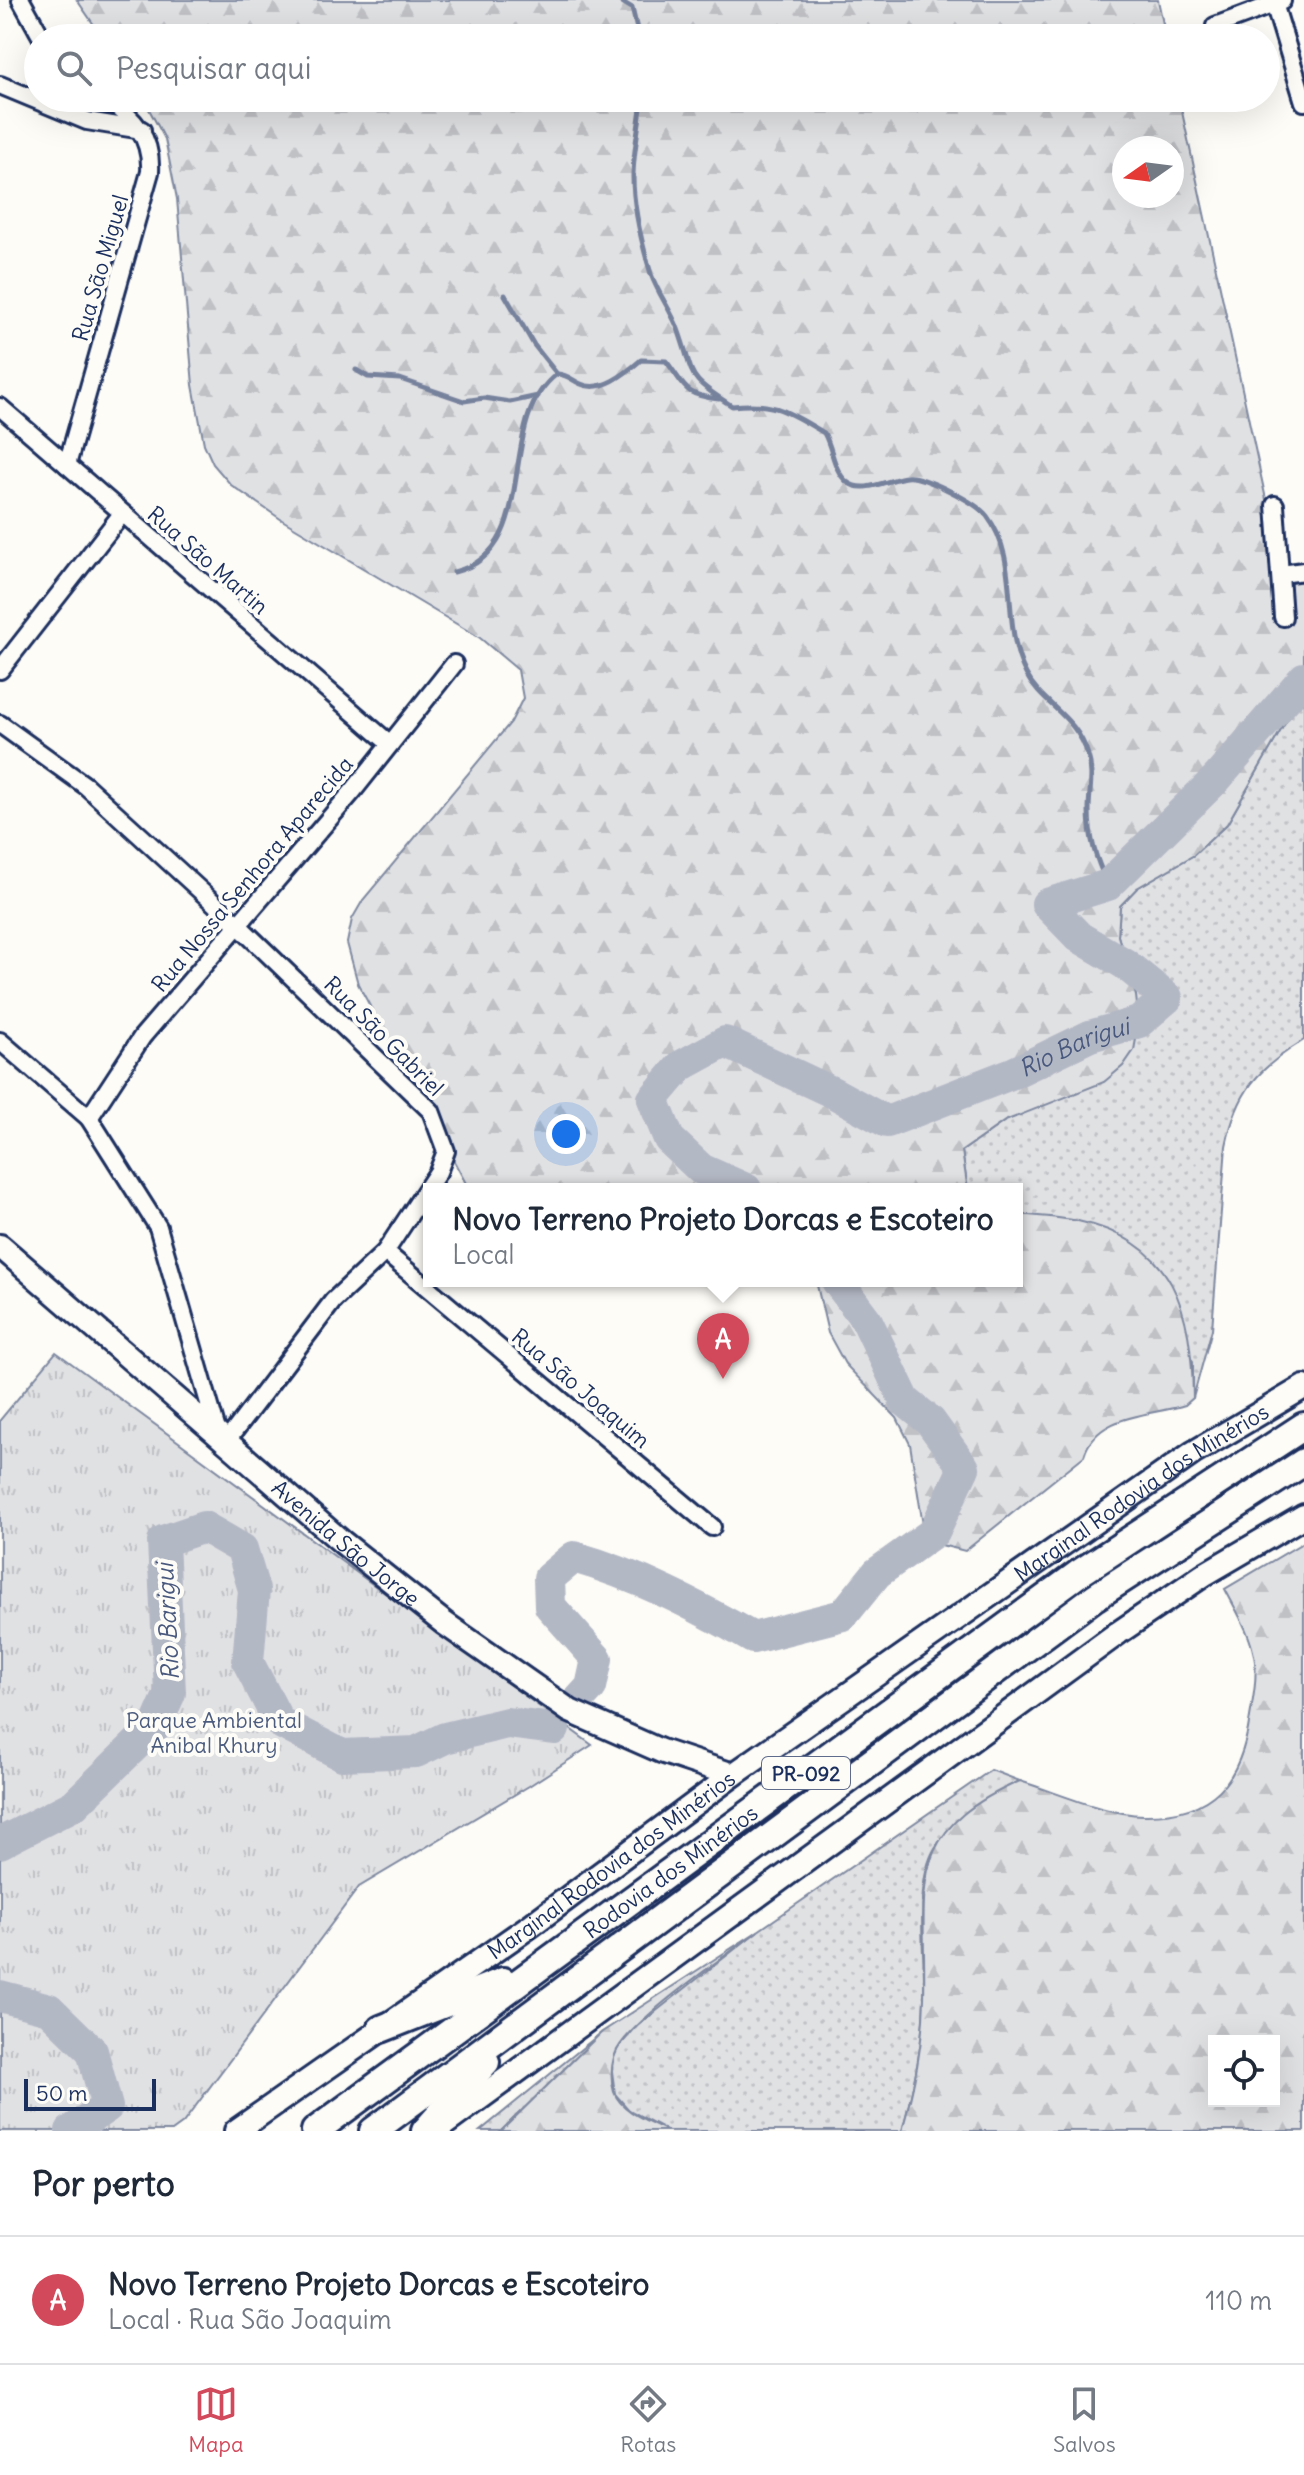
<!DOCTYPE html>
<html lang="pt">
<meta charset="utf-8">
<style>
body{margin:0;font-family:Delius,sans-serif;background:#f6f6f7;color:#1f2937}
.controls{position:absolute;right:24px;bottom:24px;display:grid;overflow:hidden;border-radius:0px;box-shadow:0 8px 32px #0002}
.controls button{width:72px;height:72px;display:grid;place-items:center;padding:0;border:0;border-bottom:2px solid #e0e1e3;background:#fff;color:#1f2937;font:40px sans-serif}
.compass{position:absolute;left:1112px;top:136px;width:72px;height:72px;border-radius:50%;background:#fff;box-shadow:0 8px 32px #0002;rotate:256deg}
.scale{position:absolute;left:24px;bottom:20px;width:132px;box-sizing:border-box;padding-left:8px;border:4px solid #1b2f5e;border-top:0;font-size:22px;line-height:28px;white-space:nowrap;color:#1b2f5e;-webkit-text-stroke:6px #fdfcf7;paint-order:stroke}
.you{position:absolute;left:566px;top:1134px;width:28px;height:28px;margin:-20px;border:6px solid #fff;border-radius:50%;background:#1a73e8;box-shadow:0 0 0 12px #1a73e833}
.badge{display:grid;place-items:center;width:52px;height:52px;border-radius:50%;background:#d1495b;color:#fff;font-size:26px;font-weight:700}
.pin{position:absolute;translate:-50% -66px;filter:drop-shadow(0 2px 4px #0008)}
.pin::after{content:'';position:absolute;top:42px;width:28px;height:24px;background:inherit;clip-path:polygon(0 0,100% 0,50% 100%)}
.popup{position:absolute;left:423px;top:1183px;width:600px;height:104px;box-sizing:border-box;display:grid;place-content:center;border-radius:0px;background:#fff;filter:drop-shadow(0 2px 6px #0005);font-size:26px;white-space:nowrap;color:#747a83}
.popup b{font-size:30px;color:#1f2937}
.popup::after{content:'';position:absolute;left:50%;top:100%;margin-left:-16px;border:16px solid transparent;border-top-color:#fff}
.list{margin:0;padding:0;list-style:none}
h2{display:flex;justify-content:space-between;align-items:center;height:104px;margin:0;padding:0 32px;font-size:34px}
h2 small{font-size:26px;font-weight:400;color:#747a83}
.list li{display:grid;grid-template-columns:52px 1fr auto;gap:24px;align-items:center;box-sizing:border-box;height:128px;padding:0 32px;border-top:2px solid #e0e1e3}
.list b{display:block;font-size:30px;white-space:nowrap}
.list p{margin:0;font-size:26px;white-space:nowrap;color:#747a83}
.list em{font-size:26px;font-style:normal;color:#747a83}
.icon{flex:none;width:44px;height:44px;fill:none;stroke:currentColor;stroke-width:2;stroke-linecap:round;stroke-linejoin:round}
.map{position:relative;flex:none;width:1304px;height:2131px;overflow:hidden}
.search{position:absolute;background:#fff;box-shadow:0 8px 32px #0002;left:24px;right:24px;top:24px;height:88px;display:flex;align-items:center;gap:20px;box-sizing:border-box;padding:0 28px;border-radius:44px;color:#747a83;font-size:30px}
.sheet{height:232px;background:#fff}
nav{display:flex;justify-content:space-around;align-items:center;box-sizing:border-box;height:112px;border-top:2px solid #e0e1e3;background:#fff;font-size:22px;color:#747a83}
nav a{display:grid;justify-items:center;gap:4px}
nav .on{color:#d1495b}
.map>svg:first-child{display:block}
.grass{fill:url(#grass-dots);stroke:#7e88a0;stroke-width:2}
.forest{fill:url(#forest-firs);stroke:#7e88a0;stroke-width:2;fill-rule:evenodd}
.park{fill:url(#park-tufts);stroke:#7e88a0;stroke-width:2}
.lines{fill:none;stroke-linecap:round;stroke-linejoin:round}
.stream{stroke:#76819c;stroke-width:5}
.river{stroke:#b3b8c5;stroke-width:32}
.street-casing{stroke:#1b2f5e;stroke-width:22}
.secondary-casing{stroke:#1b2f5e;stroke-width:28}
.primary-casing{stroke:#1b2f5e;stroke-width:32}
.street{stroke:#fdfcf7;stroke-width:16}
.secondary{stroke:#fdfcf7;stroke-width:22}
.primary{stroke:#fdfcf7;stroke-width:26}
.labels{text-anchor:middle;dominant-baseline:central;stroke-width:8;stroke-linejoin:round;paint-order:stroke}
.shield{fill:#fdfcf7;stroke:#5f6c8c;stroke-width:2}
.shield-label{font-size:20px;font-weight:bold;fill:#1b2f5e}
.street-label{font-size:22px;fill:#1b2f5e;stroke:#fdfcf7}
.park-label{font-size:22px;fill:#4c5c7f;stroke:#fdfcf7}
.water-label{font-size:24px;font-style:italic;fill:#49587d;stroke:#fdfcf7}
</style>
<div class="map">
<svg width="1304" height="2131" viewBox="0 0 1304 2131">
<defs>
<pattern id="grass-dots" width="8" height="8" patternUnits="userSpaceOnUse" patternTransform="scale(2)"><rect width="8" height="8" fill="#e0e1e3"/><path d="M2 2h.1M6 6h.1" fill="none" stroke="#c0c1c5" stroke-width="1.8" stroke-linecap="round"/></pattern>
<pattern id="forest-firs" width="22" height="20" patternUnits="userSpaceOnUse" patternTransform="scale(2)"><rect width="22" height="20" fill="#e0e1e3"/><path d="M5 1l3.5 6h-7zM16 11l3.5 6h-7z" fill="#c0c1c5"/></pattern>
<pattern id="park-tufts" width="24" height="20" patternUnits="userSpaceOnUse" patternTransform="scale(2)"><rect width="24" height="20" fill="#e0e1e3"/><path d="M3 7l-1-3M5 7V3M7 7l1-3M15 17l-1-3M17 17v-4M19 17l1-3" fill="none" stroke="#c0c1c5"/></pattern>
</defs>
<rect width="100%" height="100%" fill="#fdfcf7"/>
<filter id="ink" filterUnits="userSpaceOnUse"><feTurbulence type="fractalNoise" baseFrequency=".0125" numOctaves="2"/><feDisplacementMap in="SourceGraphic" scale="16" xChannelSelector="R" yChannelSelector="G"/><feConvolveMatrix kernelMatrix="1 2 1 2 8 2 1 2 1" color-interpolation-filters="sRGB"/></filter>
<g filter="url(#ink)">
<g class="grass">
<path d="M1304,698v342c-47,29 -67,52 -78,106l-14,183 -19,69v-37l-115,-140 -61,-7v-25h-46l-4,-5 -5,-33 43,-30 25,-11 106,-114 -18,-60 2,-30 17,-18 57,-33 33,-31 58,-101z"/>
<path d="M991,1770l29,11c-27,12 -69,41 -85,67 -22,36 -9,110 -11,151 -1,46 -10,88 -22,132h-234l-39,-21 -14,-16 -4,-30 7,-16 18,-21 122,-96z"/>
<path d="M602,2032l-101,99h-21z"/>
</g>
<g class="forest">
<path d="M77,0h1081l8,38h-1063z"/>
<path d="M143,98h1036l88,406c6,23 10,59 37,65v129l-19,25 -58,101 -33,31 -57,33 -17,18 -2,30 18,60 3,27 -5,27 -11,16 -19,16 -99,39 -43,30 5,33 4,5h-502l-111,-205 -11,-41 5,-24 11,-19 148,-178 12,-24 -5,-28 -38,-32 -198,-118 -51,-35 -18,-21 -9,-20 -11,-59 -16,-186 -12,-60zM1124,148h48v48h-48z"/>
<path d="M1017,1214c20,2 42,3 61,7 97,21 114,89 115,177l-8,7c-36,11 -89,9 -101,51l-119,95 -28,-7 -14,-19 -13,-81 -13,-26 -52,-54 -17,-31 -12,-52h201z"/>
<path d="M1304,1542v589h-402c12,-44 21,-86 22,-132 3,-110 -23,-166 96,-218 39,12 83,33 124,34 69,1 97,-34 106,-98 3,-18 7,-37 5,-55 -3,-26 -18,-50 -30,-73zM1274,2041v60h-60v-60z"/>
<path d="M758,1931c-33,26 -123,86 -141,119 -6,12 -7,29 -3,42 7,20 37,30 54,39h-167l101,-99z"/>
</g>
<path class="park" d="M56,1352l536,393 -63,41 -170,101 -176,236 -11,8h-172v-711z"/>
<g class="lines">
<g class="stream">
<path d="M619,0l13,8 7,30"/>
<path d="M642,98c-2,26 -9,53 -9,79 0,33 9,67 18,97 7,20 20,36 27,55 18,49 5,46 54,77 43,-5 56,6 92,27 9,16 9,37 23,49 17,13 41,-3 59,-5 17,-2 70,25 81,39 34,45 13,108 39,158 16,31 50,41 62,81 6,18 1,37 1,55 0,29 7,49 19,75"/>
<path d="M505,295l29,50 23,29"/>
<path d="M356,370l12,7 32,2 64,22 20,-3 26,4 28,-6"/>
<path d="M454,572c90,-22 39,-150 103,-198 12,1 13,5 24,10 21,10 46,-12 60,-24l25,1c20,25 15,34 53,38"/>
</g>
<g class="river">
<path id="s1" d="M746,1189l-45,-20 -32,-30 -16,-40 28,-33 44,-24 109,51 53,29 126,-49 77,-37 49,-14 28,-24 -42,-34 -46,-27 -32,-33 61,-19 109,-107 87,-100"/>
<path d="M579,1700l12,-13 6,-28 -47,-53 -1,-28 25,-21c63,18 123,49 179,81l90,-23 34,-42 57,-41 30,-64 -34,-47 -25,-20 -38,-80 -30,-40"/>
<path d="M0,1843l74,-38 82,-80 14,-32 -7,-152 41,-14 38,22 12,41 -6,72 31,60 63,33 74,-3 29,-14 62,-15 47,6"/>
<path d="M0,1996l49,13 43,42 15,56 -36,24"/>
</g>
<defs>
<g id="street">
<path d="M21,0l21,38"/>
<path d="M1273,0l31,102"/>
<path d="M1215,26l67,-25"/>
<path d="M0,85l87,36 55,9"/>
<path d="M0,407l390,337"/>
<path d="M67,465l83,-293c2,-35 -16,-54 -44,-74"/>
<path d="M1275,505l8,112"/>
<path d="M1281,574l23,-3"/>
<path d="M0,670l121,-155"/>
<path d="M0,724l86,62 152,139 193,186 15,40 -8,21 -53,80 -52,49 -107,141"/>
<path d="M0,1041l89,77 69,109 60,207"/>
<path d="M89,1118l53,-81 211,-246 101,-127"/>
<path d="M385,1252l327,275"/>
</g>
<g id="secondary">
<path id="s2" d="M0,1246l342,296 102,81 126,88 91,40 72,24"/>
<path id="s3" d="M236,2131l294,-205 203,-151 460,-322 111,-66"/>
<path d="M435,2131l683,-498 87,-59 99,-58"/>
</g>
<g id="primary">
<path d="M381,2029l122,-48"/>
<path id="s4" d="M315,2131l763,-557 226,-148"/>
<path d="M373,2131l722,-534 209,-135"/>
<path d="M425,2131l61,-69"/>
</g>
</defs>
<use href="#street" class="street-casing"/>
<use href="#secondary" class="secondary-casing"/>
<use href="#primary" class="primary-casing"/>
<use href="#street" class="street"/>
<use href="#secondary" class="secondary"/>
<use href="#primary" class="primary"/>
</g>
</g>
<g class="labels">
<rect class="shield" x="762" y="1757" width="88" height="32" rx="6"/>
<g class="shield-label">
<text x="806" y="1773">PR-092</text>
</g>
<g class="street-label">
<text transform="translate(100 268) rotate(-74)">Rua São Miguel</text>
<text transform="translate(208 560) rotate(41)">Rua São Martin</text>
<text transform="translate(252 874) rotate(-50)">Rua Nossa Senhora Aparecida</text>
<text transform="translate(384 1036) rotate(45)">Rua São Gabriel</text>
<text transform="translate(581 1388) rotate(40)">Rua São Joaquim</text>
<text stroke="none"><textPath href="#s3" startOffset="1108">Marginal Rodovia dos Minérios</textPath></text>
<text stroke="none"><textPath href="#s2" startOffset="456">Avenida São Jorge</textPath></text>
<text stroke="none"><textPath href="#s3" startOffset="460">Marginal Rodovia dos Minérios</textPath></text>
<text stroke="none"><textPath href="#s4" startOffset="440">Rodovia dos Minérios</textPath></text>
</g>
<g class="park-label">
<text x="214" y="1720">Parque Ambiental<tspan x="214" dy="25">Anibal Khury</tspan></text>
</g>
<g class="water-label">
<text stroke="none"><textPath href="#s1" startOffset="612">Rio Barigui</textPath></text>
<text transform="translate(167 1622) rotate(-93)">Rio Barigui</text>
</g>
</g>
</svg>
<div class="controls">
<button><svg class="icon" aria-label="locate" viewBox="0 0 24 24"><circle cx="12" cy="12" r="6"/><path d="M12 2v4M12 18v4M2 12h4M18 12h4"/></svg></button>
</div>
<svg class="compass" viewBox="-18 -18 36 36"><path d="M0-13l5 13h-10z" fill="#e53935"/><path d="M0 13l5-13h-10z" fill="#747a83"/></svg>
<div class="scale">50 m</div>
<div class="you"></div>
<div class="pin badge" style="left:723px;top:1379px">A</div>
<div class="popup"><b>Novo Terreno Projeto Dorcas e Escoteiro</b>Local</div>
<div class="search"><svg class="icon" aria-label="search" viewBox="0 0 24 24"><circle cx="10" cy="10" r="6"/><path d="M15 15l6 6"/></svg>Pesquisar aqui</div>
</div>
<section class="sheet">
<h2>Por perto<small></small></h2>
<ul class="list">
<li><span class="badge">A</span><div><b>Novo Terreno Projeto Dorcas e Escoteiro</b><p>Local · Rua São Joaquim</p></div><em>110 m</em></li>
</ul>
</section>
<nav>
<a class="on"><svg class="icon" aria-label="map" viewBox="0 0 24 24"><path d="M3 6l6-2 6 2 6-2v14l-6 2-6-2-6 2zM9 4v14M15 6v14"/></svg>Mapa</a>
<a><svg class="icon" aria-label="directions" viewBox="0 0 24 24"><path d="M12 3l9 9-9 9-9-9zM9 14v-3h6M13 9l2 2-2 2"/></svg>Rotas</a>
<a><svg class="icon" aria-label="saved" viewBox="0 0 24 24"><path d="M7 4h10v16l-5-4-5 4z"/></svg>Salvos</a>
</nav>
